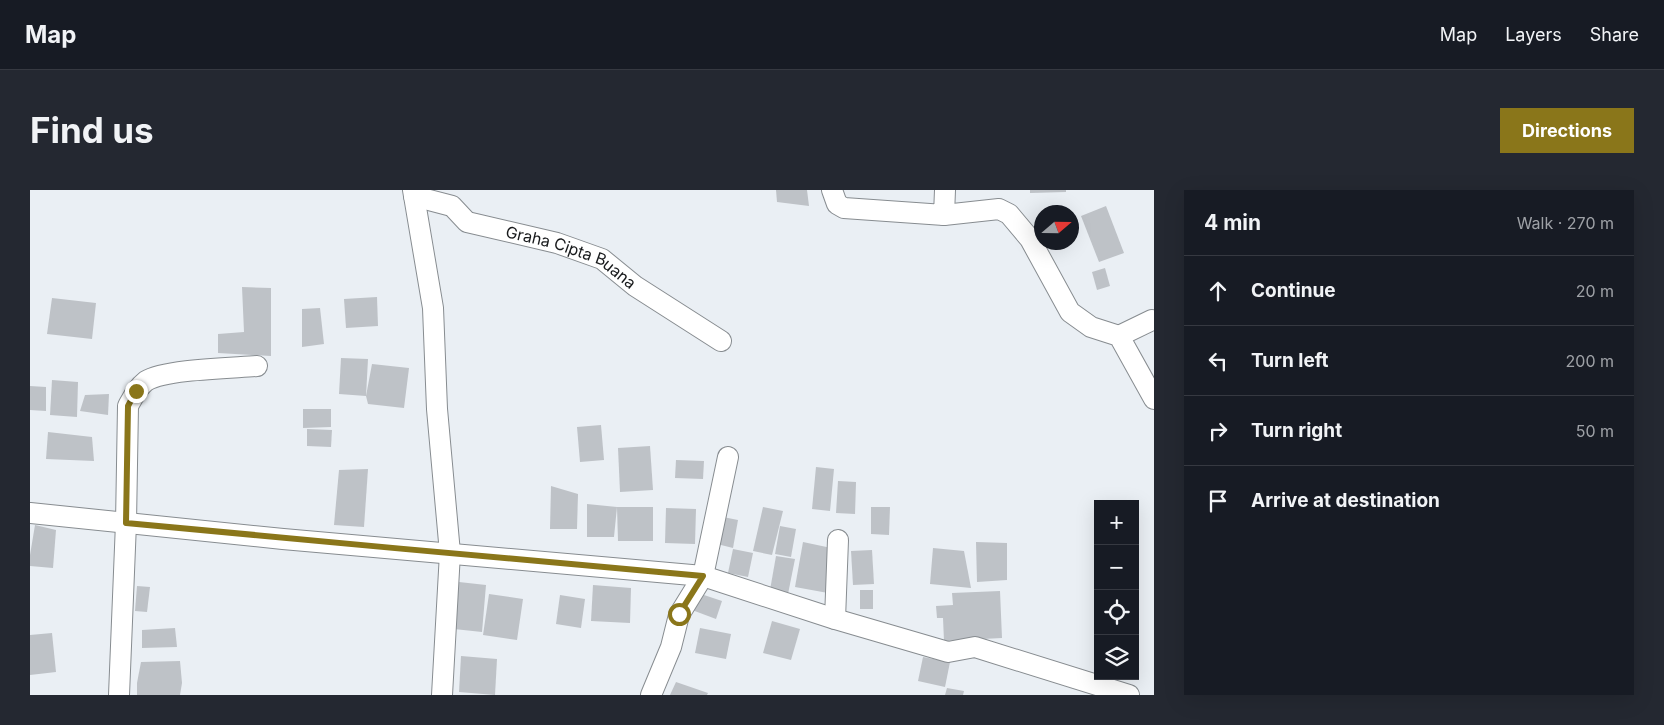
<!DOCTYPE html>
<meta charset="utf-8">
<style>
body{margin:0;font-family:Inter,sans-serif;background:#242831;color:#f1f3f6}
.controls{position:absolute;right:15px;bottom:15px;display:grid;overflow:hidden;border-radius:0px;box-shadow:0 5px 20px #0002}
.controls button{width:45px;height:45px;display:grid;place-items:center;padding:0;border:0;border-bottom:1px solid #363941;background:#171b24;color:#f1f3f6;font:25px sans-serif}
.compass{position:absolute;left:1004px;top:15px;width:45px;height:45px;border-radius:50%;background:#171b24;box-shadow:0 5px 20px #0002;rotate:70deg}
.stop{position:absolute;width:15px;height:15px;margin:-11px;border:4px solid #8a761a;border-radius:50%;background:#fff}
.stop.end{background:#8a761a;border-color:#fff;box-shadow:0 1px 5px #0008}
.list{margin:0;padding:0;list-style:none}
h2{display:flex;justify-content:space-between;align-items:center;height:65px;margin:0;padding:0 20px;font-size:21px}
h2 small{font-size:16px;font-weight:400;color:#9ea1a6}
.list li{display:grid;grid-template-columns:32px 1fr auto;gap:15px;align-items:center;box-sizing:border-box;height:70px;padding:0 20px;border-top:1px solid #363941}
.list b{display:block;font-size:19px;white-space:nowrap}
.list em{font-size:16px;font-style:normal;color:#9ea1a6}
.icon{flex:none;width:28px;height:28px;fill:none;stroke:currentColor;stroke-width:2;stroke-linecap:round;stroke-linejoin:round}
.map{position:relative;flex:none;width:1124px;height:505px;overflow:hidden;border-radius:0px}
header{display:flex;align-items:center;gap:30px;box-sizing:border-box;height:70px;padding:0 25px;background:#171b24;border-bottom:1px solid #363941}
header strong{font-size:24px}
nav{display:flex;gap:28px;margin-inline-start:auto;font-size:18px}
.intro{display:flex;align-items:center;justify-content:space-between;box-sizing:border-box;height:120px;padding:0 30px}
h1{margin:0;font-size:35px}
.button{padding:12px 22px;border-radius:0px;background:#8a761a;color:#fff;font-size:18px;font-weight:700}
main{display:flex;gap:30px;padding:0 30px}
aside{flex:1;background:#171b24;border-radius:0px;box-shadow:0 5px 20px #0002}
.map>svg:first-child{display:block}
.building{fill:#bec2c7}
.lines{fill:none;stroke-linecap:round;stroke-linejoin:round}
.street-casing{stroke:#878c90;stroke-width:22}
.street{stroke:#fff;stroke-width:20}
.route{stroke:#8a761a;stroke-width:6}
.labels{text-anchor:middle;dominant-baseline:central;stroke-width:4;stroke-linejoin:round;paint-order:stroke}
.street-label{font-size:16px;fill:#17191b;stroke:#eaeff4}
</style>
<header>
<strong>Map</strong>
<nav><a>Map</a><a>Layers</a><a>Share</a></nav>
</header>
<div class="intro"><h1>Find us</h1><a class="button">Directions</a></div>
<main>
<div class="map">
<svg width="1124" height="505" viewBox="0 0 1124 505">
<rect width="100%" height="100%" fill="#eaeff4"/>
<g class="building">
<path d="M746,0h31l2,16 -32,-4z"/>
<path d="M1000,0h36v2l-36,1z"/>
<path d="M1076,16l18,47 -25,9 -18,-46z"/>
<path d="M1075,78l5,18 -13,4 -5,-18z"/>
<path d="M212,97l29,1v68l-53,-3v-19l26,-2z"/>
<path d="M347,107l1,29 -32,2 -2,-29z"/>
<path d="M22,108l44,5 -4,36 -45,-5z"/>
<path d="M290,118l4,36 -22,3v-38z"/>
<path d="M311,168l27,1 -2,37 -27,-2z"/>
<path d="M342,174l37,4 -5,40 -36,-4 -2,-8z"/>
<path d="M22,190l26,2 -1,35 -27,-2z"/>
<path d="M0,196l16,1v24l-16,-1z"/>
<path d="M79,204l-1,21 -28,-4 5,-16z"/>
<path d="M273,219h28v18l-28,1z"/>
<path d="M571,235l3,35 -24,2 -3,-35z"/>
<path d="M277,239l25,1 -1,17 -24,-1z"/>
<path d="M18,242l44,5 2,24 -48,-2z"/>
<path d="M620,256l3,44 -33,2 -2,-44z"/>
<path d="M646,270l28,1 -1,18 -28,-1z"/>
<path d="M786,277l18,2 -4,42 -18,-2z"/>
<path d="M338,279l-4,58 -30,-2 5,-55z"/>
<path d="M808,291l18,1 -1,32 -19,-1z"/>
<path d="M521,296l27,8 -1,35h-27z"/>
<path d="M557,314l30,3 -3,30h-27z"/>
<path d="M587,317h36v34h-35z"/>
<path d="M733,317l20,4 -11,44 -19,-4z"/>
<path d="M841,317h19l-1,28 -18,-1z"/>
<path d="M636,318l30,1 -1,35 -30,-1z"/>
<path d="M688,326l20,4 -5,28 -20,-5z"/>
<path d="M5,335l21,5 -3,38 -23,-2v-11z"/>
<path d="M750,336l16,3 -5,28 -16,-3z"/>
<path d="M773,352l33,7 -8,44 -33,-6z"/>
<path d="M946,352l31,1v37l-30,2z"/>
<path d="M903,358l31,3 7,37 -41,-4z"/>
<path d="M703,359l20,4 -5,24 -20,-4z"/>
<path d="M842,360l2,34 -21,1 -2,-34z"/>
<path d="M746,366l19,3 -7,35 -18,-4z"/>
<path d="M429,392l27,3 -4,47 -28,-3z"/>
<path d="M563,395l38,3 -1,35 -39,-2z"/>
<path d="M107,396l13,1 -3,25 -12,-1z"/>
<rect x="830" y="400" width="13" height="19"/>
<path d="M970,401l2,47 -58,3 -1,-23h-6l-1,-12 17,-1 -1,-12z"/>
<path d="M668,403l24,8 -6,18 -24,-9z"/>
<path d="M459,404l34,5 -6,41 -34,-5z"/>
<path d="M530,405l25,4 -4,29 -25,-4z"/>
<path d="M742,431l28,8 -9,31 -28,-7z"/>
<path d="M145,438l2,19 -35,1v-18z"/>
<path d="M670,438l31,6 -5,25 -31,-6z"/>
<path d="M22,443l4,39 -26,3v-40z"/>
<path d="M431,466l36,3 -2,36 -36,-3z"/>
<path d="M893,467l27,5 -5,25 -27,-6z"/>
<path d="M150,471l2,22 -2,12h-43v-12l4,-21z"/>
<path d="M646,492l32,11 -1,2h-37z"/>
<path d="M917,498l17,3 -1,4h-18z"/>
</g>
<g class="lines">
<defs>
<g id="street">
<path d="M383,0l20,118 4,101 13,144 -8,142"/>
<path d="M802,0l5,14 7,4 100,7 1,-25"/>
<path id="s1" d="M384,6l38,10 15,16 90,21 45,16 33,27 86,55"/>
<path d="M914,25l55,-6 10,5 21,25 40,73 21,15 28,9 35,63"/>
<path d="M1089,146l33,-16"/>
<path d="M0,323l253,26 420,37 132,43 113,33 27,-5 154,48"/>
<path d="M805,429l3,-79"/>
<path d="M89,505l7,-172 2,-117c5,-9 10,-19 18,-25 19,-12 86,-13 111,-15"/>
<path d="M621,505l20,-48 8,-32 24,-39 25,-119"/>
</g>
</defs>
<use href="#street" class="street-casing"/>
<use href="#street" class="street"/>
</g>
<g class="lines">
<path class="route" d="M106,201l-8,15 -2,117c192,19 385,35 577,53l-24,38"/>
</g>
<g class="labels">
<g class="street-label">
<text stroke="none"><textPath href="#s1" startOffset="172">Graha Cipta Buana</textPath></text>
</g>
</g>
</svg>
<div class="controls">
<button>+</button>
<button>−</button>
<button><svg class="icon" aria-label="locate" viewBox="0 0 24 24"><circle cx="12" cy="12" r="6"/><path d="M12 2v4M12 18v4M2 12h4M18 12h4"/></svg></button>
<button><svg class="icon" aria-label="layers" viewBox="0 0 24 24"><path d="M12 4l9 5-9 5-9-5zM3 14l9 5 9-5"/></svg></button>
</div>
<svg class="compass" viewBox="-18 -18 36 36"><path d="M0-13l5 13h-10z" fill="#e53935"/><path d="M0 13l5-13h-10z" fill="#9ea1a6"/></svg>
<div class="stop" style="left:649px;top:424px"></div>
<div class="stop end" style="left:106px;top:201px"></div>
</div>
<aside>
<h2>4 min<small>Walk · 270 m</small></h2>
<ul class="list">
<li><svg class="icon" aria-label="ahead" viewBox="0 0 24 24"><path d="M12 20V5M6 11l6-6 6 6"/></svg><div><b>Continue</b></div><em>20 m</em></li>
<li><svg class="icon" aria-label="left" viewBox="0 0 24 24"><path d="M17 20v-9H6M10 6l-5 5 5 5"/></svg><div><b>Turn left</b></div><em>200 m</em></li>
<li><svg class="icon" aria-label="right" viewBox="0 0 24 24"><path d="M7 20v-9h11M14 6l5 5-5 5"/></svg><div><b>Turn right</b></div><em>50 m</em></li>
<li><svg class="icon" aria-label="arrive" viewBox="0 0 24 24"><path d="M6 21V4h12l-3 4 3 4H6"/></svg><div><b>Arrive at destination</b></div></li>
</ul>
</aside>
</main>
